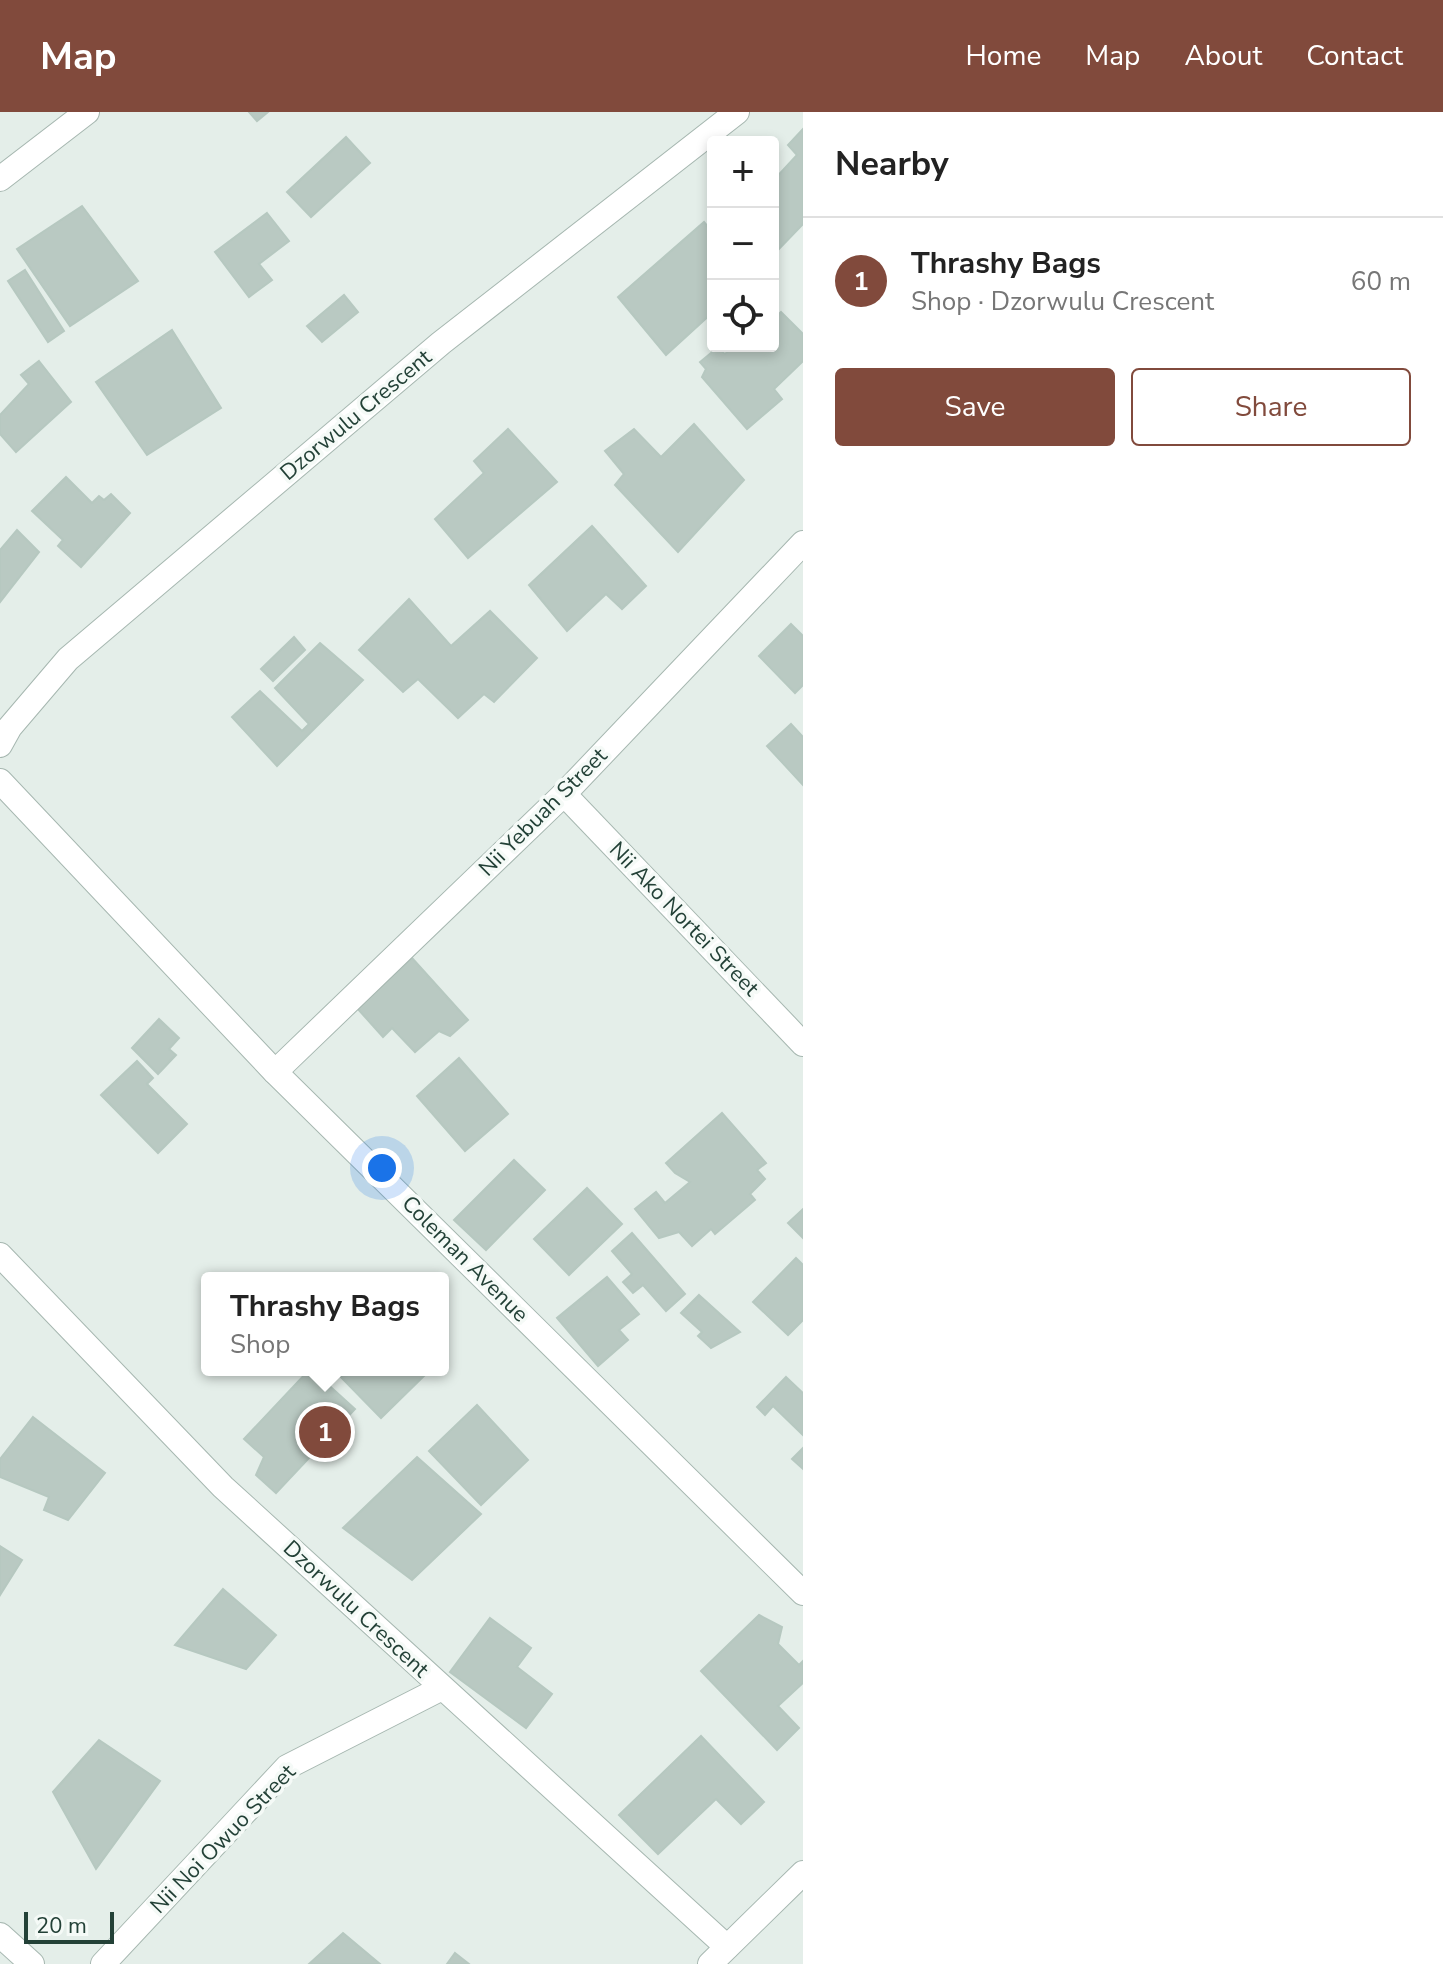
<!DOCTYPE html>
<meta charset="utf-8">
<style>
body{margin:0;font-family:"Nunito Sans",sans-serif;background:#f2f2f2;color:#222}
.controls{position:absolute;right:24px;top:24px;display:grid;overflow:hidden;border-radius:8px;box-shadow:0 4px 12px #0003}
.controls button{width:72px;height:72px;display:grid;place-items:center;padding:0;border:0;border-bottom:2px solid #e0e0e0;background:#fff;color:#222;font:40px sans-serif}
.scale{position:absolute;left:24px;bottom:20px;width:90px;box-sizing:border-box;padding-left:8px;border:4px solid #234137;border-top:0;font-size:22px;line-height:28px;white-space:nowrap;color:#234137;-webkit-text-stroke:6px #f5faf7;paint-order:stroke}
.you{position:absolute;left:382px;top:1056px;width:28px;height:28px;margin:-20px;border:6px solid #fff;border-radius:50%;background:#1a73e8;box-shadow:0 0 0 12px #1a73e833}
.badge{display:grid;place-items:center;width:52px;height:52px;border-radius:50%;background:#814a3c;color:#fff;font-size:26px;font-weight:700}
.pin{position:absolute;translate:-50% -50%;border:4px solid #fff;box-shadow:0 2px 8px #0006}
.popup{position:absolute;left:201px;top:1160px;width:248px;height:104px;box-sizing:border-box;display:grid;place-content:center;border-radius:8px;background:#fff;filter:drop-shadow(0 2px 6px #0005);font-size:26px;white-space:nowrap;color:#767676}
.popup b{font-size:30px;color:#222}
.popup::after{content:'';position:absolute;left:50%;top:100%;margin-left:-16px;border:16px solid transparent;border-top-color:#fff}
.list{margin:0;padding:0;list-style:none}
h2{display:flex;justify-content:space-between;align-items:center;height:104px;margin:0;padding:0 32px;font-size:34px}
h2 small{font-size:26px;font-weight:400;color:#767676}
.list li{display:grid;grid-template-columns:52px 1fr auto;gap:24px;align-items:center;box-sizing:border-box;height:128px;padding:0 32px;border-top:2px solid #e0e0e0}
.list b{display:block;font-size:30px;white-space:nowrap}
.list p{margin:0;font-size:26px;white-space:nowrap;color:#767676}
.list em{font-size:26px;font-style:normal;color:#767676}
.actions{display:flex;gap:16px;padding:24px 32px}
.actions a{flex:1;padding:18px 0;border:2px solid #814a3c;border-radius:8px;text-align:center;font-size:28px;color:#814a3c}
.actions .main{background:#814a3c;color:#fff}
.icon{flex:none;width:44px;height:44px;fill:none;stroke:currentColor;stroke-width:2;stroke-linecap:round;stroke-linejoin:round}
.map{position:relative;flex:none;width:803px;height:1852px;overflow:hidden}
header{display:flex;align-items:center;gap:48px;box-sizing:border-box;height:112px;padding:0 40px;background:#814a3c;color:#fff}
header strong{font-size:38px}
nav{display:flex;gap:44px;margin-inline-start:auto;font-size:28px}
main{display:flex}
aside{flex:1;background:#fff}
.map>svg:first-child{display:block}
.building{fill:#b9c9c2;stroke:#b6c8c0;stroke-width:2}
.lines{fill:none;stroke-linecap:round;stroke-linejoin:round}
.minor-casing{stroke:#a6b7b0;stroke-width:26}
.minor{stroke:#fff;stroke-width:24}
.labels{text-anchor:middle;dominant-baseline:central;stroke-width:7;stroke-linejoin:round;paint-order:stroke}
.street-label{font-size:22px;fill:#234137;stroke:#f5faf7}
</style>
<header>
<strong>Map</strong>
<nav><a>Home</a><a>Map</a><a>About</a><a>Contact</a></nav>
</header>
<main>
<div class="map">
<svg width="803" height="1852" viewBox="0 0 803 1852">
<rect width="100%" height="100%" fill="#e4eee9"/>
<g class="building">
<path d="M249,0h19l-11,9z"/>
<path d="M803,17v95l-27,28 -3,-3v-68l24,-26 -9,-10z"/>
<path d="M346,25l24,26 -59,54 -24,-25z"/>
<path d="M82,94l56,75 -68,45 -53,-77z"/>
<path d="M267,101l22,28 -30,23 13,16 -23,17 -34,-45z"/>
<path d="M704,110l9,11v79l-47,43 -48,-58z"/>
<path d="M25,158l39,61 -16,11 -40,-61z"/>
<path d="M344,183l14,17 -36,30 -15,-16z"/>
<path d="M781,200l22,22v27l-29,28 8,10 -35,30 -45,-52 4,-8 -6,-7 17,-14 8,6 9,-8h39v-26z"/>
<path d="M172,218l49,78 -74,47 -51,-73z"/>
<path d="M39,249l32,41 -55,50 -16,-18v-19l29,-31 -8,-9z"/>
<path d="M694,312l50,56 -66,72 -63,-67 9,-11 -19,-23 29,-22 27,28z"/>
<path d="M508,317l49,53 -89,76 -33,-39 49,-46 -10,-12z"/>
<path d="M66,365l26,26 7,-7 5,4 7,-6 19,19 -49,54 -23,-21 5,-6 -31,-29z"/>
<path d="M592,414l54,60 -24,23 -16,-15 -39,37 -38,-46z"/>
<path d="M17,418l22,22 -39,50v-52z"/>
<path d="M409,487l42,47 39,-35 47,47 -43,44 -10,-8 -26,24 -40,-39 -15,13 -44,-42z"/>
<path d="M791,512l12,12v49l-8,8 -36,-37z"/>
<path d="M294,525l11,13 -32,31 -12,-12z"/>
<path d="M320,531l43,37 -86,86 -45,-49 28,-26 42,40 7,-7 -34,-36z"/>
<path d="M791,612l12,13v48l-36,-39z"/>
<path d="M412,846l56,62 -18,16 -11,-5 -24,21 -23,-24 -9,9 -26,-29z"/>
<path d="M159,907l20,19 -10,11 7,6 -18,19 -26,-26z"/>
<path d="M459,946l49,56 -43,37 -48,-55z"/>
<path d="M137,949l16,17 -6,6 40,40 -29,29 -57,-58z"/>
<path d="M722,1001l44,50 -9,7 8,9 -15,15 5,6 -40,34 -4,-5 -19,17 -13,-14 -20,6 -24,-29 21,-17 9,11 25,-21 -15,-9 -9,-10z"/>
<path d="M514,1048l31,30 -59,60 -32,-30z"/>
<path d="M587,1076l35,36 -53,51 -35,-36z"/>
<path d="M803,1097v29l-15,-15z"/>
<path d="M632,1121l53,61 -19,17 -23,-26 -10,8 -10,-11 9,-8 -20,-23z"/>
<path d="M796,1146l7,7v55l-15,15 -35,-33z"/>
<path d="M607,1165l32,37 -20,16 9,10 -30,26 -41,-48z"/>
<path d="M699,1183l41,37 -29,16 -13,-12 4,-4 -21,-19z"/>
<path d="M309,1258h3l43,39 -79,84 -20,-18 8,-18 -20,-18z"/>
<path d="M334,1258h96l-49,48z"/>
<path d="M786,1265l17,16v42l-30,-29 -8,9 -8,-8z"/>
<path d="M477,1293l51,55 -47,45 -52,-54z"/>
<path d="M33,1305l72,56 -37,47 -24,-10 5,-13 -49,-20v-18z"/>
<path d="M803,1336v21l-11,-10z"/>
<path d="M417,1345l64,57 -69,66 -69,-52z"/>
<path d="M0,1434l22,14 -22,35z"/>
<path d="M223,1477l53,46 -30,34 -71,-24z"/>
<path d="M759,1503l23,12 -4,17 21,21 4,-4v22l-25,23 21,22 -22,22 -76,-79z"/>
<path d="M490,1506l41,30 -14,19 35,27 -26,34 -76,-56z"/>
<path d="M701,1624l63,66 -23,22 -25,-25 -58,55 -39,-39z"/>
<path d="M99,1628l61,41 -64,88 -43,-77z"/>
<path d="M343,1821l37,31h-71z"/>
<path d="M455,1841l14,11h-22z"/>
</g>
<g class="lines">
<defs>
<g id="minor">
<path d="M0,67l87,-67"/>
<path d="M0,633l10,-18 58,-68 373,-316 296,-231"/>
<path d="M0,669l275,291 528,521"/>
<path d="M564,682l239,250"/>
<path d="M275,960l289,-278 239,-251"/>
<path d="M0,1143l223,232 504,460"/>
<path d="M0,1823l32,29"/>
<path d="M103,1852l184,-197 155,-79"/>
<path d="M710,1852l93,-91"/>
</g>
</defs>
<use href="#minor" class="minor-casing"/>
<use href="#minor" class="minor"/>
</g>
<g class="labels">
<g class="street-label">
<text transform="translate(356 303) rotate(-40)">Dzorwulu Crescent</text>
<text transform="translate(543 700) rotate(-45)">Nii Yebuah Street</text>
<text transform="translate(684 807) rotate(46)">Nii Ako Nortei Street</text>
<text transform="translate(465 1147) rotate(45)">Coleman Avenue</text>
<text transform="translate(356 1497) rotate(43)">Dzorwulu Crescent</text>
<text transform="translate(223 1727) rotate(-46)">Nii Noi Owuo Street</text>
</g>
</g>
</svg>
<div class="controls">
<button>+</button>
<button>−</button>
<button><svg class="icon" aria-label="locate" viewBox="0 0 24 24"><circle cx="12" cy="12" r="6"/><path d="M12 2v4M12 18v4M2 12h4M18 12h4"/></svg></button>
</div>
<div class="scale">20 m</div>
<div class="you"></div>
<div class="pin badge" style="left:325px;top:1320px">1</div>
<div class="popup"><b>Thrashy Bags</b>Shop</div>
</div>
<aside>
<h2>Nearby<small></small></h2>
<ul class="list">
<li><span class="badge">1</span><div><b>Thrashy Bags</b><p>Shop · Dzorwulu Crescent</p></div><em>60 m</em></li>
</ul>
<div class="actions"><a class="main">Save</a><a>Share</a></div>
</aside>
</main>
